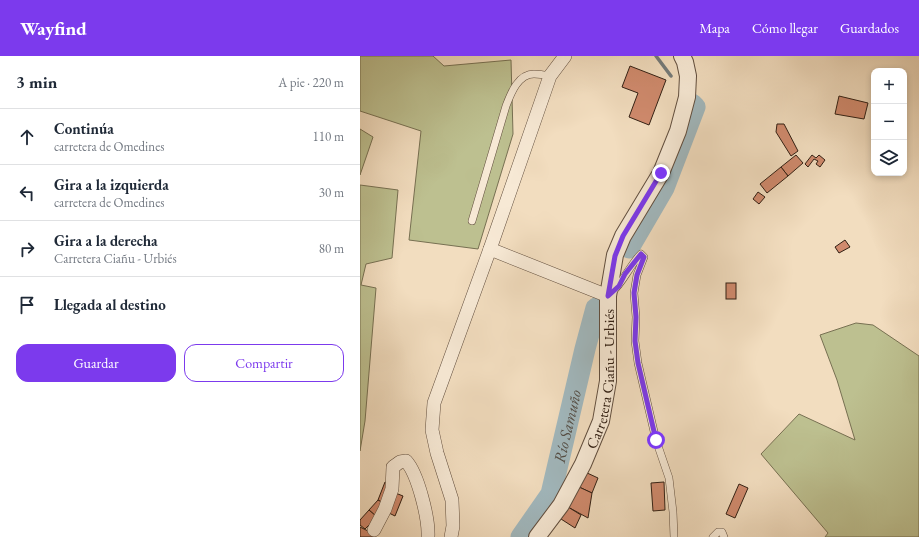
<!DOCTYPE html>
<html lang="es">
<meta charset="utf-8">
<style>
body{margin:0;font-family:"EB Garamond",serif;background:#f6f6f7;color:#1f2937}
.controls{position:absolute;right:12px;top:12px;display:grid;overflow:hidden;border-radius:8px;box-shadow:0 2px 6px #0003}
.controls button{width:36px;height:36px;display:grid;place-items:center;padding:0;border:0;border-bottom:1px solid #e0e1e3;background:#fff;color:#1f2937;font:20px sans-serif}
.stop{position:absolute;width:12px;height:12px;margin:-9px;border:3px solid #7c3aed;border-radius:50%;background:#fff}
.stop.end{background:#7c3aed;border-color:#fff;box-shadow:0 1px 4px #0008}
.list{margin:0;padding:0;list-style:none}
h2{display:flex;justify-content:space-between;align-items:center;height:52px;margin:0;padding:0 16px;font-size:17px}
h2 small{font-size:13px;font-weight:400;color:#747a83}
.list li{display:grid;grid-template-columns:26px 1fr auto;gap:12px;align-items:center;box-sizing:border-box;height:56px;padding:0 16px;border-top:1px solid #e0e1e3}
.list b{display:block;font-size:15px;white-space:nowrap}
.list p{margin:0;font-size:13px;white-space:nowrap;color:#747a83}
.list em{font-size:13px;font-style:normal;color:#747a83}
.actions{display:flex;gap:8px;padding:12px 16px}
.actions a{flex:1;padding:9px 0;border:1px solid #7c3aed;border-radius:12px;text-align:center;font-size:14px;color:#7c3aed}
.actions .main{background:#7c3aed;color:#fff}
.icon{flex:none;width:22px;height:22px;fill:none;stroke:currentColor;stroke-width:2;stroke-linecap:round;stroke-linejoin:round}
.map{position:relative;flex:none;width:559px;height:481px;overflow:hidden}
header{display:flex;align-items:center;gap:24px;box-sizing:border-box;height:56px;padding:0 20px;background:#7c3aed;color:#fff}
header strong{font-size:19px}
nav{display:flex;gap:22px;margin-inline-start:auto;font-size:14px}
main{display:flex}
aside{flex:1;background:#fff}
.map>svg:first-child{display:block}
.green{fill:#bdc090;stroke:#777052}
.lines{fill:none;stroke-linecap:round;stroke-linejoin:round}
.stream{stroke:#747b7a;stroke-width:3.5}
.river{stroke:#a1b8be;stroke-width:21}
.building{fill:#d08a6d;stroke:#311f13}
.service-casing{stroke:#614e3e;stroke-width:8}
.minor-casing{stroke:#614e3e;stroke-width:14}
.tertiary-casing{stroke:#614e3e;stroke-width:18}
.service{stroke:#f7e9d5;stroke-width:7}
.minor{stroke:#f7e9d5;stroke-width:13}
.tertiary{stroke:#f7e9d5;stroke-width:16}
.route{stroke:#7c3aed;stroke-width:5}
.labels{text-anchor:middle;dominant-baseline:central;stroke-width:3;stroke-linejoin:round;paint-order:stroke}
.street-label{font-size:15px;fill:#311f13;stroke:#f7e9d5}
.water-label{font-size:16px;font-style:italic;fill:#534d46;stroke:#f7e9d5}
</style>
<header>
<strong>Wayfind</strong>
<nav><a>Mapa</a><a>Cómo llegar</a><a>Guardados</a></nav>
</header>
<main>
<aside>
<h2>3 min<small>A pie · 220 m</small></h2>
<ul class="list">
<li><svg class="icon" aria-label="ahead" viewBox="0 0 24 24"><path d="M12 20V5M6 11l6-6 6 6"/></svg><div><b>Continúa</b><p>carretera de Omedines</p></div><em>110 m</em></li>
<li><svg class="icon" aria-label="left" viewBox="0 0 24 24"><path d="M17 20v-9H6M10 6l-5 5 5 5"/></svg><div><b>Gira a la izquierda</b><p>carretera de Omedines</p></div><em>30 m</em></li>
<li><svg class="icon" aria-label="right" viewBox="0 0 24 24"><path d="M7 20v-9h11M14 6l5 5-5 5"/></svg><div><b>Gira a la derecha</b><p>Carretera Ciañu - Urbiés</p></div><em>80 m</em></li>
<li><svg class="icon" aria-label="arrive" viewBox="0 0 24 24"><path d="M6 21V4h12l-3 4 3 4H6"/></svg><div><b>Llegada al destino</b></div></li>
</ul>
<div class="actions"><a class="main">Guardar</a><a>Compartir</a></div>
</aside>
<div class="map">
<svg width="559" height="481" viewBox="0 0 559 481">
<rect width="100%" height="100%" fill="#f2ddbf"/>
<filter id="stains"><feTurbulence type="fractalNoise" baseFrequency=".005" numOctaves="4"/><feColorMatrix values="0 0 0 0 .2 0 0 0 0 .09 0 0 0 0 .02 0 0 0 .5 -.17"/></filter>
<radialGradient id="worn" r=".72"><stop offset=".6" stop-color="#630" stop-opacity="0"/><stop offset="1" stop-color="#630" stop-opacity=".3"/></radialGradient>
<g class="green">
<path d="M0,0h73l11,10 67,-6 2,74 -35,115 -69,-9 12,-109 -61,-20z"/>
<path d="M0,73l13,8 -13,38z"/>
<path d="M0,129l38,5 -6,68 -26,6 -5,21 15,3 -11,133 -5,30z"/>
<path d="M496,267l17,2 46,31v181h-94l3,-4 -67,-79 38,-40 56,26 -18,-60 -17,-45z"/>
</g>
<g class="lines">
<path class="stream" d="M296,0l15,20"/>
<g class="river">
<path d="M269,192l35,-60 31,-81 -3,-3"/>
<path id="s1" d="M161,481l30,-43 34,-145 11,-41"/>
</g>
</g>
<g class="building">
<path d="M270,10l36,14 -17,45 -20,-8 9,-24 -16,-6z"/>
<path d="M479,40l29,7 -4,16 -29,-5z"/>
<path d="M417,68h7l14,27 -7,5 -15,-24z"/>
<path d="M436,99l7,8 -15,13 -7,-9z"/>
<path d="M452,99l4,3 3,-3 6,5 -5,7 -4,-3 2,-3 -4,-2 -6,8 -3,-3z"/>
<path d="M421,111l7,9 -21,17 -7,-9z"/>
<path d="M398,136l7,5 -6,7 -6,-5z"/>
<path d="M485,184l5,7 -11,6 -4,-6z"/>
<rect x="366" y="227" width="10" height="16"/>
<path d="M225,416l13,6 -6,15 -13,-6z"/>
<path d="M25,426l6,3 -8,18 -5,-3z"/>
<path d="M304,426l1,28 -12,1 -2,-28z"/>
<path d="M379,428l9,4 -13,30 -9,-4z"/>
<path d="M219,431l13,6 -4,25 -20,-11z"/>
<path d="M33,436l10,4 -8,20 -10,-5z"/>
<path d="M18,444l7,4 -8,13 -8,-7z"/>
<path d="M208,451l13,8 -6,13 -14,-9z"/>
<path d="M9,454l8,7 -12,12 -5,-4v-5z"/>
<path d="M0,471l14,7 -1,3h-13z"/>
</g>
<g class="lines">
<defs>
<g id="service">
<path d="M112,165l34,-115c5,-13 12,-32 28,-32 6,0 11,1 16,2"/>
<path d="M251,237c13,-11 18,-27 30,-39l3,3 -7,18 -3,18 2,24 -1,24 3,22 18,77 13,38 4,34 1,25"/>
<path d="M353,481l5,-5h4l2,5"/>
</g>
<g id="minor">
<path d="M130,193l118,47"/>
<path d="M14,474l11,-21 7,-20 1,-22 7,-5 6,-1c12,13 23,58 22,76"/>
<path d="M91,481l2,-11 -1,-26 -15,-47 -5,-23 2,-27 56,-154 60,-173 15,-20"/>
</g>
<g id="tertiary">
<path id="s2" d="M177,481l24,-32 22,-41 18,-43 7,-40v-85l7,-41 8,-19 38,-63 17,-42 9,-34 1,-21 -3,-14 -3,-6"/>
</g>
</defs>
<use href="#service" class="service-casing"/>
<use href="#minor" class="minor-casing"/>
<use href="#tertiary" class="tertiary-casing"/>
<use href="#service" class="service"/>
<use href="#minor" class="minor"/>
<use href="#tertiary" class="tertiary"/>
</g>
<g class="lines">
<path class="route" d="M296,384l-18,-77 -3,-22 1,-24 -2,-24 3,-18 7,-18 -3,-3 -16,20 -6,12 -11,10 7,-40 8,-20 38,-63"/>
</g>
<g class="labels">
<g class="street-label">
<text stroke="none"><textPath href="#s2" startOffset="175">Carretera Ciañu - Urbiés</textPath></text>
</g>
<g class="water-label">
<text stroke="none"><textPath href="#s1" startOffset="122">Río Samuño</textPath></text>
</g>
</g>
<rect width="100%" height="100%" filter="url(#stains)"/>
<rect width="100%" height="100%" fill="url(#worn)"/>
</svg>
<div class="controls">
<button>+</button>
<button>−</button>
<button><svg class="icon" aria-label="layers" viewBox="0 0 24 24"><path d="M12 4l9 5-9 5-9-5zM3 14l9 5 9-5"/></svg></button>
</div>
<div class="stop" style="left:296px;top:384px"></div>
<div class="stop end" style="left:301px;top:117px"></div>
</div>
</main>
